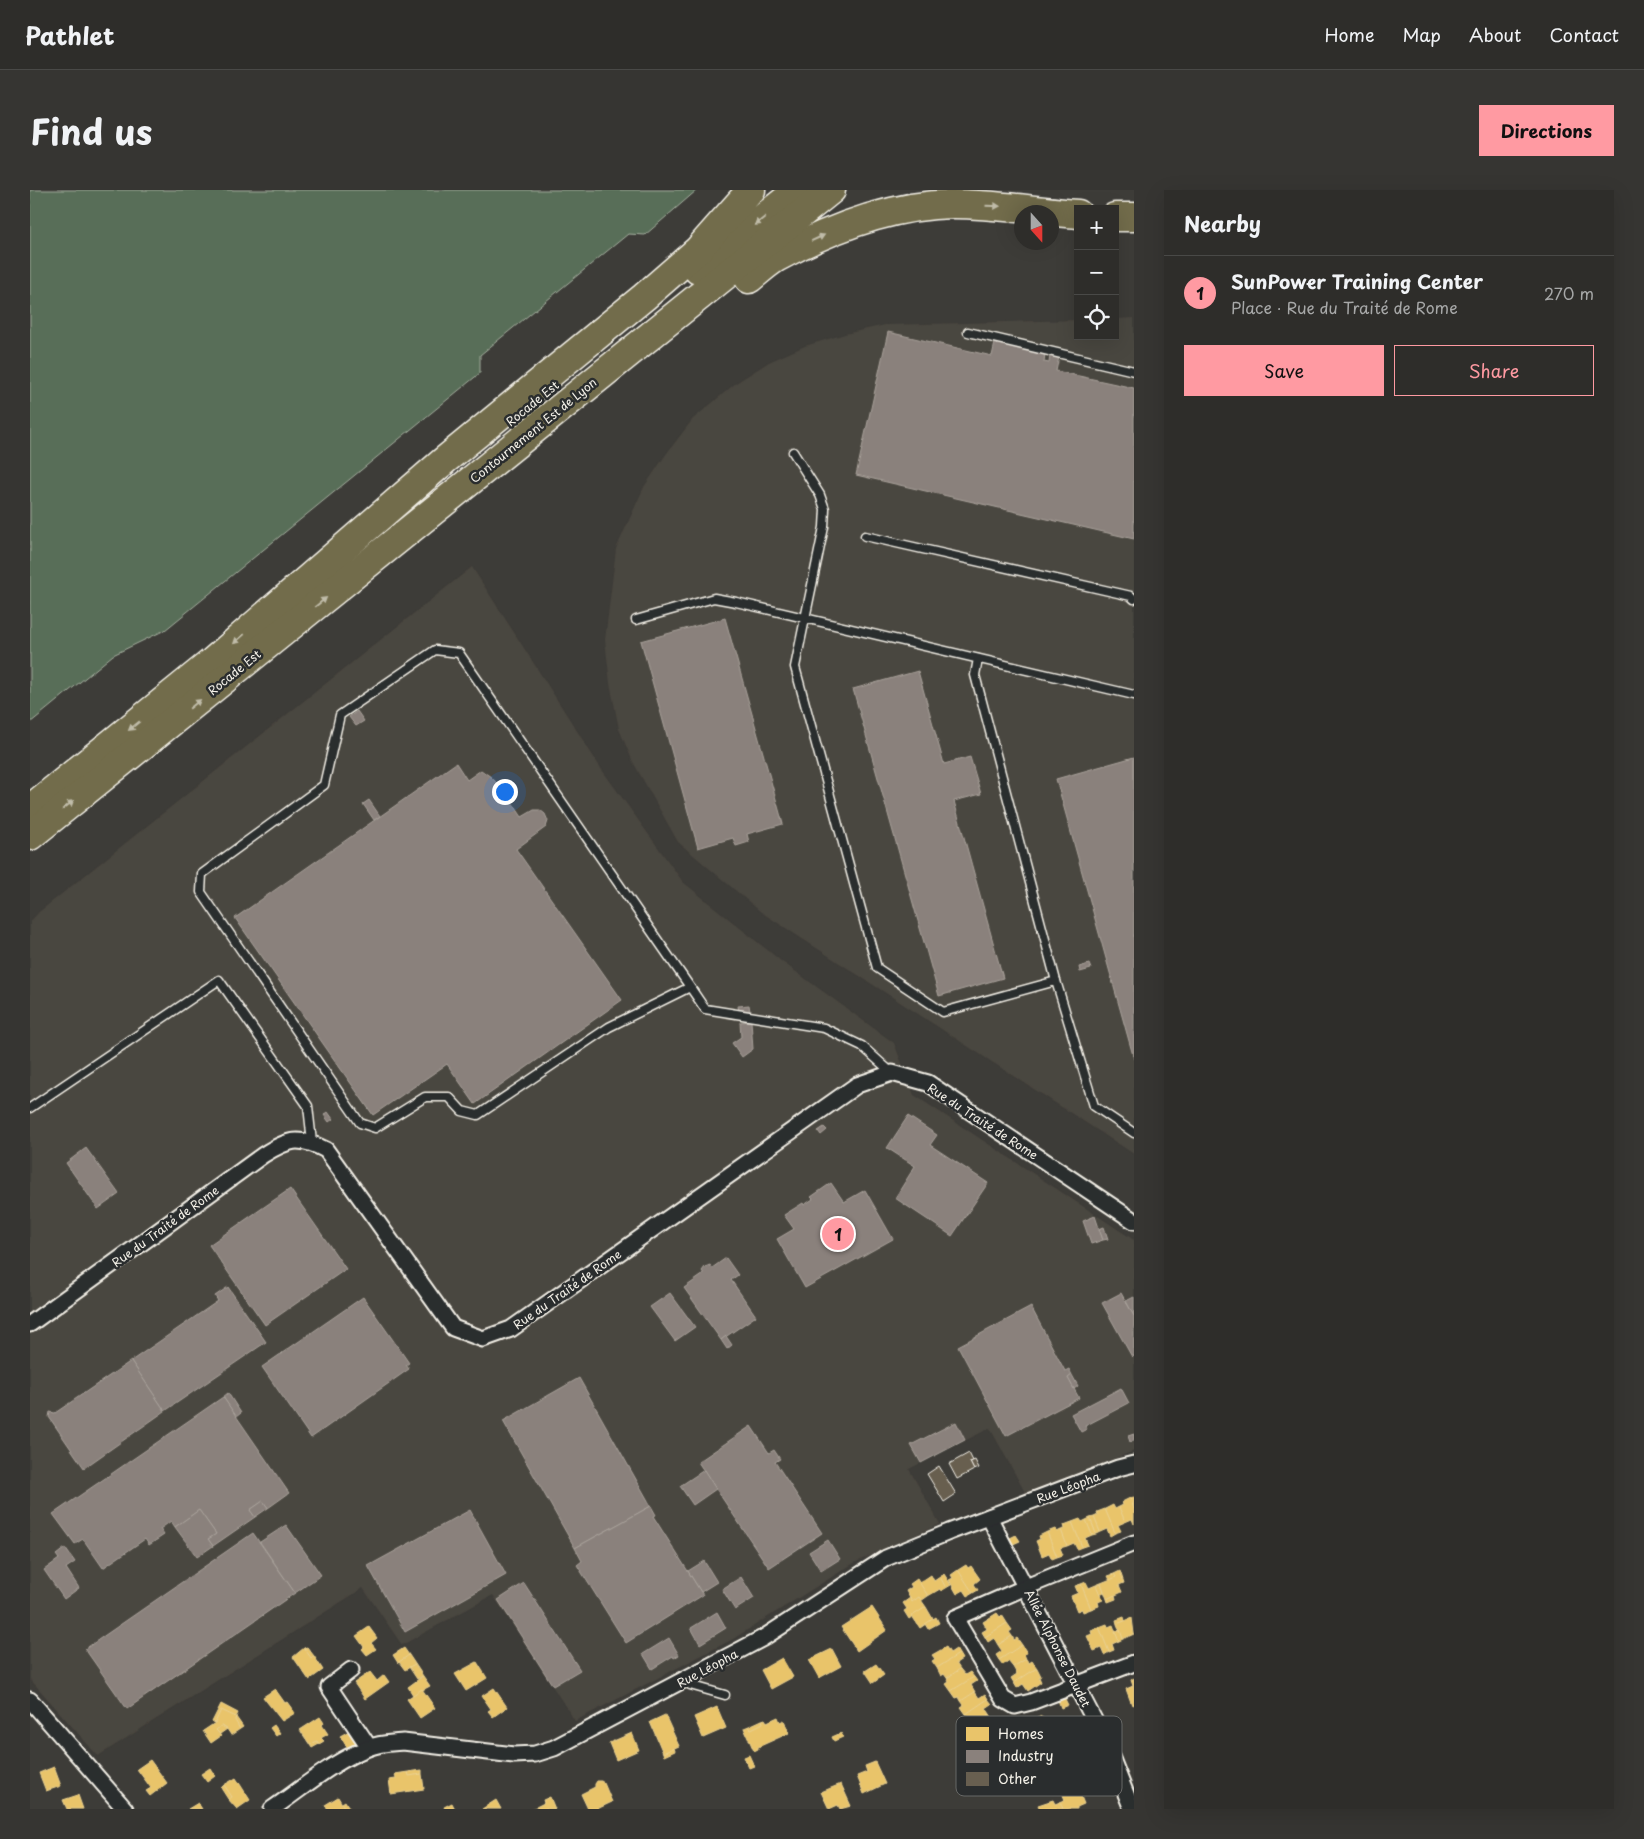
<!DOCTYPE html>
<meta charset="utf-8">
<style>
body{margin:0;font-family:"Playpen Sans",sans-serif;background:#363532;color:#f1f3f6}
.controls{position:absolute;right:15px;top:15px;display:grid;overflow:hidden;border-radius:0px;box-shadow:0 5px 20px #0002}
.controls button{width:45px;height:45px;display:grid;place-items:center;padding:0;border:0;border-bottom:1px solid #494947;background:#2e2d2a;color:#f1f3f6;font:25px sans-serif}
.compass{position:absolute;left:984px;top:15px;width:45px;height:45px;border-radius:50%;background:#2e2d2a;box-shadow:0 5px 20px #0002;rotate:159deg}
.you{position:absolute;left:474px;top:601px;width:18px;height:18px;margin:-12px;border:4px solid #fff;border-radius:50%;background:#1a73e8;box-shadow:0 0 0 8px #1a73e833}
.badge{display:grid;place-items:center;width:32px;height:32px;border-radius:50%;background:#ff9aa2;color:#111;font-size:16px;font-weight:700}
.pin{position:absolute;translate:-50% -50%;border:2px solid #fff;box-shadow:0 1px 5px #0006}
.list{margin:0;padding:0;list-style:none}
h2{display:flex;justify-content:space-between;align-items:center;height:65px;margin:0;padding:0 20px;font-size:21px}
h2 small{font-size:16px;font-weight:400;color:#a7a8a8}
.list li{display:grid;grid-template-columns:32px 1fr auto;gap:15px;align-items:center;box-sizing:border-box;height:75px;padding:0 20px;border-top:1px solid #494947}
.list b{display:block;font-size:19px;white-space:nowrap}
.list p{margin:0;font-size:16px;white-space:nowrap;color:#a7a8a8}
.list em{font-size:16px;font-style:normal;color:#a7a8a8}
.actions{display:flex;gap:10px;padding:15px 20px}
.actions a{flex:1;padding:11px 0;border:1px solid #ff9aa2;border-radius:0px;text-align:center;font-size:18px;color:#ff9aa2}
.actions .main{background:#ff9aa2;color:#111}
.icon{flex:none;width:28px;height:28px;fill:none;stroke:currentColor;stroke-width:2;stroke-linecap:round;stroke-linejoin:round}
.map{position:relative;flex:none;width:1104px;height:1619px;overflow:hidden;border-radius:0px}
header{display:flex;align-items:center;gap:30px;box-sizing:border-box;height:70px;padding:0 25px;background:#2e2d2a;border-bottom:1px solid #494947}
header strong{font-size:24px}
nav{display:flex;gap:28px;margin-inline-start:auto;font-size:18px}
.intro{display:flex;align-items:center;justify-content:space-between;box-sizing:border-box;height:120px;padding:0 30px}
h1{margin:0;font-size:35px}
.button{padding:12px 22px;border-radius:0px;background:#ff9aa2;color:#111;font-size:18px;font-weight:700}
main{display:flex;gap:30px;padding:0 30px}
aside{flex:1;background:#2e2d2a;border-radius:0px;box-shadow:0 5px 20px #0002}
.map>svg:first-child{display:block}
.built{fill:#4a463f}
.green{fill:#596e59;stroke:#a6b0a0}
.homes{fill:#e9c46a;stroke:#ecd290}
.industry{fill:#8a817c;stroke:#aaa39c}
.building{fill:#685f50;stroke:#f4f1e8}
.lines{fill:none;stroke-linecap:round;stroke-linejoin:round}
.service-casing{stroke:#f4f1e8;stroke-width:11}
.minor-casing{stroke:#f4f1e8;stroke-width:19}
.motorway-casing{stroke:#f4f1e8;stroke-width:31}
.service{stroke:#2a2d2e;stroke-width:8}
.minor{stroke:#2a2d2e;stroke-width:15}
.motorway{stroke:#726c4b;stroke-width:28}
.oneway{fill:#c0bca9}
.labels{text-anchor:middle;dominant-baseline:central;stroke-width:5;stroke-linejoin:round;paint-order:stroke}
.street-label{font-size:12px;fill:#f4f1e8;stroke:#2a2d2e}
.key{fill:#2a2d2e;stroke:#676866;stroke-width:1}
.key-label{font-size:14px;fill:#f4f1e8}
</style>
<header>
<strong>Pathlet</strong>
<nav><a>Home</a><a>Map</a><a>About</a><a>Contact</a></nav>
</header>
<div class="intro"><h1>Find us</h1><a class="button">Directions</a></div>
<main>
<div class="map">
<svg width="1104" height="1619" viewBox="0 0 1104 1619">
<rect width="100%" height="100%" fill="#3d3c38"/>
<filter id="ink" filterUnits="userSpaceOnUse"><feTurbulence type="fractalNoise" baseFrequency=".02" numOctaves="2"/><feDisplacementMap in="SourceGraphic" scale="10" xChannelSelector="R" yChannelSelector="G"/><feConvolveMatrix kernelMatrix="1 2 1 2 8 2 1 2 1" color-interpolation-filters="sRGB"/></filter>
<g filter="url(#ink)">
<g class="built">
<path d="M1104,128v836l-373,-242 -83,-70 -45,-80 -14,-33 -9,-46 -5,-43 11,-91 28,-62 23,-34 26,-34 43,-36 33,-21 36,-16 40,-12 40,-9 193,-5v16h37v-17z"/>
<path d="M442,377l130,203 81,112 98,79 113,82 20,52 220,145v211l-108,43 -36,-66 -81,41 31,55 -86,39 -121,76 -158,82 -82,-126 -91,50 -39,-57 -265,168 -68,-77v-757l9,-10z"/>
</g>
<path class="green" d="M0,0h667l-52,45 -17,-1 -148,121v18l-315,257 -52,25 -83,68z"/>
<g class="homes">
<path d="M1104,1307v12l-4,-11z"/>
<path d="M1100,1308l4,11v15l-2,-5 -7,3 -6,-15 4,-2 -1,-3z"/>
<path d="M1083,1315l2,4 4,-2 6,15 -7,3 3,6 -6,2 -10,-24z"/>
<path d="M1075,1319l10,24 -5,3 -3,-7 -7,3 -6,-15 4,-2 -1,-3z"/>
<path d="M1064,1327l6,15 -4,2 -6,-16z"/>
<path d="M1060,1328l6,16 -4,1 -6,-15z"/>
<path d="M1050,1329l2,3 4,-2 6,15 -7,3 3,7 -6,2 -10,-25z"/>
<path d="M1042,1332l10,25 -5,2 -3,-6 -7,3 -6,-16 4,-1 -1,-4z"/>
<path d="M1025,1339l2,3 4,-2 6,16 -7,2 3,7 -6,2 -10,-25z"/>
<path d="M1017,1342l10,25 -5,2 -3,-6 -7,3 -6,-15 4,-2 -1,-3z"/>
<path d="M986,1345l4,6 -9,4 -3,-6z"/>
<path d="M936,1375l2,3 3,-2 9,13 -6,5 4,6 -5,3 -15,-23z"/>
<path d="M928,1380l15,23 -5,3 -4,-6 -7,4 -8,-14 4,-2 -2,-3z"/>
<path d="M1090,1381l4,12 -5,2 3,7 -15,7 -6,-16 15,-6 -2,-3z"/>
<path d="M914,1384l7,11 -5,3 -6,-11z"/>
<path d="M1084,1384l2,3 -6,3 -2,-4z"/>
<path d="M901,1385l3,6 6,-4 6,11 -5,3 -1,-2 -12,7 -9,-13z"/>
<path d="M887,1389l11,17 -7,5 -2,-4 -7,5 -6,-11 6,-4 -2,-3z"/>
<path d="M1056,1392l3,6 7,-3 7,15 -5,2 1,4 -8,3 -10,-25z"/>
<path d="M1071,1393l3,9 -4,2 -4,-9z"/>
<path d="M1051,1394l10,25 -8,3 -1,-3 -5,2 -6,-15 7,-3 -3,-7z"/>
<path d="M1085,1405l1,4 -8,3 -1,-3z"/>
<path d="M889,1407l7,10 -17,12 -5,-8 3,-2 -4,-6 7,-5 2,4z"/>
<path d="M842,1417l15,23 -30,21 -16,-24z"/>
<path d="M896,1417l7,12 -13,9 -8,-12z"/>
<path d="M967,1423l3,4 2,-2 5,8 -22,14 -3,-5 5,-3 -4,-7z"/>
<path d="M906,1427l3,6 -11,6 -3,-5z"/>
<path d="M1094,1427l1,4 -8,3 -1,-4z"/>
<path d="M1102,1428l2,16 -11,5 -6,-15z"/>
<path d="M977,1433l5,7 -3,2 3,4 -14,9 -4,-7 -6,4 -3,-5z"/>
<path d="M1077,1434l1,3 5,-2 6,16 -7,3 2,6 -5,2 -10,-25z"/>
<path d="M339,1437l8,11 -6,5 5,6 -9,6 -5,-6 2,-2 -8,-11z"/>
<path d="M1069,1437l10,25 -5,3 -3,-7 -7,3 -7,-15 5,-2 -1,-3z"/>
<path d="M1090,1440l3,9 -4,2 -4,-9z"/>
<path d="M982,1446l2,4 3,-2 5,7 -23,15 -3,-5 6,-4 -4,-6z"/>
<path d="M992,1455l5,8 -3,1 2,5 -13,8 -5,-6 -5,4 -4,-5z"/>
<path d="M277,1457l7,9 -3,2 -7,-10z"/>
<path d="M916,1457l4,6 6,-4 3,5 -22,14 -5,-7 3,-2 -3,-4z"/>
<path d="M274,1458l7,10 3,-2 9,14 -14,10 -16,-23z"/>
<path d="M374,1458l5,7 -11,8 -5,-8z"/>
<path d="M802,1459l9,17 -22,12 -10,-18z"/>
<path d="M929,1464l3,5 -6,4 4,6 -13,9 -3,-4 -3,2 -4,-8z"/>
<path d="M379,1465l6,9 -10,6 -6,-8z"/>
<path d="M752,1468l11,19 -22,12 -10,-19z"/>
<path d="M996,1469l3,4 3,-2 5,7 -23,15 -3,-5 6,-4 -4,-7z"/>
<path d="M447,1472l10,16 -21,13 -11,-17z"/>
<path d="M385,1474l8,12 -6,3 -8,-12z"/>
<path d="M846,1474l8,11 -11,8 -8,-12z"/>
<path d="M1007,1478l4,8 -2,1 2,5 -13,9 -5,-7 -6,4 -3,-5z"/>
<path d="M930,1479l5,6 5,-3 4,5 -23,14 -5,-7 3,-2 -2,-4z"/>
<path d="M340,1482l7,9 7,-6 5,7 -24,17 -11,-16z"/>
<path d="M393,1486l7,10 -17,9 -5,-8z"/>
<path d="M944,1487l3,4 -6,4 4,7 -14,9 -2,-4 -3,1 -5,-7z"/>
<path d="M1104,1488v26l-2,1 -6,-16 7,-3 -2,-6z"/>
<path d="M464,1498l13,19 -14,10 -5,-6 3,-2 -9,-13z"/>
<path d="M245,1499l10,14 2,-1 8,11 -13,8 -19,-24z"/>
<path d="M392,1499l13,19 -15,10 -13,-19z"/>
<path d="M945,1502l4,6 6,-4 3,5 -22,15 -5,-7 3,-2 -3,-4z"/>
<path d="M1034,1507l4,8 -7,3 -3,-8z"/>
<path d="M958,1509l4,5 -6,4 4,6 -14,10 -3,-5 -2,2 -5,-7z"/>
<path d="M191,1514l17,9 -2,4 -15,-7 -6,13 -3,-1z"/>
<path d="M687,1517l9,21 -23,10 -9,-21z"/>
<path d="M191,1520l15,7 -1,3 5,9 -9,6 -4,-6 -6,-3 -5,4 5,6 -10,7 -8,-12 12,-8z"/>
<path d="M960,1524l3,5 -10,7 -3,-5z"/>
<path d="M635,1525l14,31 -16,7 -13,-31z"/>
<path d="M1012,1526l3,6 7,-3 7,15 -5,2 1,3 -8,4 -10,-25z"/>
<path d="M206,1527l7,10 -3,2 -5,-9z"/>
<path d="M290,1527l4,6 -2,2 6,9 -7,4 3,3 -5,3 -2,-3 -7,4 -10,-15z"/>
<path d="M748,1527l2,5 4,-2 5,13 -31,14v2l-4,2 -10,-23 5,-2 2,3 12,-6 -1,-3 3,-1 2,3z"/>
<path d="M732,1530l1,3 -12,6 -2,-3z"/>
<path d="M244,1535l6,8 -4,3 -6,-8z"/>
<path d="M191,1536l6,3 -7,5 -4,-4z"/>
<path d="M321,1540l8,12 -12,5 -7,-11z"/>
<path d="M602,1543l7,17 -23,10 -7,-17z"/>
<path d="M811,1543l2,4 -9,4 -2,-4z"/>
<path d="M287,1551l2,3 -7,4 -2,-3z"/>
<path d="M644,1558l1,3 -11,5 -1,-3z"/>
<path d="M719,1565l5,11 -5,2 -5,-11z"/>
<path d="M120,1570l17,23 -17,13 -4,-5 5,-3 -14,-19z"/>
<path d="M845,1572l10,22 -21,10 -7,-18 10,-4 -2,-6z"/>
<path d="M24,1577l7,19 -15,5 -7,-18z"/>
<path d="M180,1578l5,8 -8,6 -6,-8z"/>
<path d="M392,1580v4l-13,2 -1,-4z"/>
<path d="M378,1582l1,4 13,-2 2,15 -33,5 -2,-14 7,-1 -1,-5z"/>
<path d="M206,1588l14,22 -13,9 -9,-10 4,-2 -8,-12z"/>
<path d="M567,1591h4l3,2 8,19 -15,7h-9l-7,-15 14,-7v-3z"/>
<path d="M811,1594l10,22 -11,3 -2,-4 -9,4 -8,-17z"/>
<path d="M194,1595l8,12 -4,2 -7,-11z"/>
<path d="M1048,1599l6,15 -7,3v2h-14l-3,-7 5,-2 -2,-5z"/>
<path d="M48,1605l5,14h-16l-4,-9z"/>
<path d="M308,1607l7,12h-17l-3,-4z"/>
<path d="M520,1607l5,12h-23l12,-6 -1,-3z"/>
<path d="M466,1610l5,9h-19z"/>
<path d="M1023,1610l2,4 5,-2 3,7h-23l-2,-4z"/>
<path d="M315,1611l5,8h-5l-3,-6z"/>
<path d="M168,1613l4,6h-14z"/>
<path d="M422,1613l3,6h-10l-1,-2z"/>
</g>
<g class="industry">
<path d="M858,142l104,24 3,-13 50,11 -1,8 5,1 1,-8 9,2 -3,14 78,17v151l-278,-64z"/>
<path d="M695,428l58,206 -36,10 2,8 -13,4 -3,-8 -35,10 -57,-207z"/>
<path d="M888,481l26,93 26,-7 11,37 -27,7 49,177 -64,18 -86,-307z"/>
<path d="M327,521l7,10 -8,5 -7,-9z"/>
<path d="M1104,567v302l-78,-280z"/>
<path d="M426,573l11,17 14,-10 10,7 15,16 16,24 12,-7h6l5,4 3,7 -2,6 -30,22 106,151 -147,104 -28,-40 -74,51 -138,-197z"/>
<path d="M339,610l11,16 -6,4 -11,-16z"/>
<path d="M1059,774l2,5 -11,3 -1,-5z"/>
<path d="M719,815l1,6 -11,1 -1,-6z"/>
<path d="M721,831l2,28 -11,8 -10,-14 9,-6 -1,-15z"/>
<path d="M298,922l5,7 -4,3 -5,-7z"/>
<path d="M878,926l29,19 -7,10 58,38 -36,53 -57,-38 20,-32 -28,-18z"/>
<path d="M794,937l3,3 -6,5 -3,-4z"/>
<path d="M56,958l33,46 -21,15 -32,-46z"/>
<path d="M801,993l13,19 21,-12 28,49 -88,49 -28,-49 17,-10 -10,-14 19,-12 1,2 9,-6 -2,-2z"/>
<path d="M260,999l56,80 -81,56 -56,-80z"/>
<path d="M1065,1026l8,24 -12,4 -8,-23z"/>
<path d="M1074,1037l4,12 -5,1 -4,-11z"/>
<path d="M696,1068l12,17 -7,5 25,36 -35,24 -37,-52 20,-14 -2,-3 3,-4 5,-2 2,3z"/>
<path d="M198,1097l38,55 -101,69 -34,-50 87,-60 -3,-5z"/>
<path d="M640,1103l25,34 -20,14 -25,-34z"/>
<path d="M1091,1103l13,23v39l-2,2 -30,-54z"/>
<path d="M333,1107l46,66 -3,2 3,4 -98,69 -49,-71z"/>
<path d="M1104,1107v19l-8,-15z"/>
<path d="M1001,1117l34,64 4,-2 3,6 -4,3 11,20 -73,38 -48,-90z"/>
<path d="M696,1146l6,9 -5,4 -6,-9z"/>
<path d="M101,1171l34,50 -81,57 -35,-51 1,-5 5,1z"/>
<path d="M1042,1185l6,11 -4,3 -6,-11z"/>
<path d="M549,1188l72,128 -76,42 -72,-127z"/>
<path d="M1091,1198l8,15 -44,23 2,3 -6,3 -10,-18z"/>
<path d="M198,1203l13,20 -5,4 -13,-20z"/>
<path d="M193,1207l66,96 -21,15 -5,-7 -13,9 5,7 -42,29 -5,-7 8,-5 -17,-24 -24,17 -4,-6 -11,8 4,6 -15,10 -4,-6 -42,29 -20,-29 -8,5 -22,-30z"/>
<path d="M926,1232l9,18 -44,23 -10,-18z"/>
<path d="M721,1236l18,27 5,-3 6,9 -5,3 47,71 -53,35 -71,-106z"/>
<path d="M1104,1244v7l-4,1 -2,-6z"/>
<path d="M674,1280l12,19 -23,16 -13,-19z"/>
<path d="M233,1311l5,7 -13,9 -5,-7z"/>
<path d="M621,1316l5,9 -3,1 50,79 -77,48 -49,-78 5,-4 -7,-13z"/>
<path d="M169,1320l17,24 -8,5 5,7 -16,11 -22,-30z"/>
<path d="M440,1320l36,65 -101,57 -37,-66z"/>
<path d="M256,1335l35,50 -26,18 -35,-51z"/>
<path d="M223,1343l42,60 -168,116 -42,-60z"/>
<path d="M798,1350l12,19 -19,12 -12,-19z"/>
<path d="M35,1358l10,14 -9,6 13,20 -15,11 -20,-29 15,-11 -3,-4z"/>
<path d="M674,1371l13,21 -16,10 -13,-21z"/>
<path d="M711,1387l13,21 -19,12 -13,-21z"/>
<path d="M494,1393l56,87 -27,16 -55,-86z"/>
<path d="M687,1422l9,16 -26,16 -9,-16z"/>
<path d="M639,1448l10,17 -5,3 -1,-2 -21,13 -9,-15z"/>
</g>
<g class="building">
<path d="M939,1263l4,8 -3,1 4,8 -17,9 -8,-15z"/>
<path d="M945,1270l4,8 -5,2 -4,-8z"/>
<path d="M909,1276l17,28 -12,8 -17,-28z"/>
</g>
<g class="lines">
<defs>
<g id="service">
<path d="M938,142l166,39"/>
<path d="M763,262l27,43 5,14 -1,18 -29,140 82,301 66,44 113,-31"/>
<path d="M835,346l266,60 3,3"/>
<path d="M606,430l78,-22 22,4 398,93"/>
<path d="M948,469l-3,16 81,306 38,125 40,27"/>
<path d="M660,797l-81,40 -131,88 -16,-4 -13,-14h-24l-50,31 -15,-5 -159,-231 1,-18 122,-89 16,-70 95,-65 24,3 231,334 15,22 119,19 38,18 30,27"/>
<path d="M0,918l189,-128 89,126 4,36"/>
<path d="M657,1489l3,6 35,10"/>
</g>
<g id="minor">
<path d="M0,1134l233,-169c25,-16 36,-19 63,-5l127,178 30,11 28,-10 346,-244 35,-12 36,10 206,138"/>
<path d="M959,1327l115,222 28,70"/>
<path d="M1104,1353l-108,44 -71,31 48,81 12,7 16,-4 103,-39"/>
<path d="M321,1480l-22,17 40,60"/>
<path d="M0,1510l95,109"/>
<path d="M242,1619c31,-21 61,-48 96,-61 11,-5 23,-5 35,-6l111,13 21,-1 19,-6 209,-110 123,-80 63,-26 169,-64 16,-4"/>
</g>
<g id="motorway">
<path d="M1085,27h19"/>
<path d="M668,80l100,-80"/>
<path d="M719,89c9,-7 17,-15 27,-21 53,-29 116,-53 177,-54 42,0 83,7 125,10"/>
<path d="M0,619l182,-147 233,-202 199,-163 54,-47 53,-60"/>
<path d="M0,646l801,-646"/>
</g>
</defs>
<use href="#service" class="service-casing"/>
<use href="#minor" class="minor-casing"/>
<use href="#motorway" class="motorway-casing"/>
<use href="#service" class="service"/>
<use href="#minor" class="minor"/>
<use href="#motorway" class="motorway"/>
</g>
<defs><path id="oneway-solid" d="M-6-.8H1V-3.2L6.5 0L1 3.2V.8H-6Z" transform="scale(1.25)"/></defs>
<g class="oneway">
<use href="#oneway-solid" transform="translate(963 16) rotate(2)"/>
<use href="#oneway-solid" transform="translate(730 31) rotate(141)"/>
<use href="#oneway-solid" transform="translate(788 48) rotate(-25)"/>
<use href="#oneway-solid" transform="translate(291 412) rotate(-39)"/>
<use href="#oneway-solid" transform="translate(209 449) rotate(139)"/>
<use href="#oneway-solid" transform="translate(165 514) rotate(-39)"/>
<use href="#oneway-solid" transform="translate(104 536) rotate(141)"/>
<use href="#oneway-solid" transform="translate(38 615) rotate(-39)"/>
</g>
</g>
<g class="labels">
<g class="street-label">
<text transform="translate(502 213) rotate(-39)">Rocade Est</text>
<text transform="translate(503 240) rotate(-39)">Contournement Est de Lyon</text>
<text transform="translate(204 482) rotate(-39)">Rocade Est</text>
<text transform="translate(953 931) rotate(33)">Rue du Traité de Rome</text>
<text transform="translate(135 1036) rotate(-36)">Rue du Traité de Rome</text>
<text transform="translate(537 1099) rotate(-35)">Rue du Traité de Rome</text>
<text transform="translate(1038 1297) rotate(-21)">Rue Léopha</text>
<text transform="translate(1028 1458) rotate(63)">Allée Alphonse Daudet</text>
<text transform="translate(677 1478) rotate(-28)">Rue Léopha</text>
</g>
</g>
<rect x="926" y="1526" width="166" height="80" rx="8" class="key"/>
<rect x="936" y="1537" width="23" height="14" fill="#e9c46a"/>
<rect x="936" y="1560" width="23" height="13" fill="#8a817c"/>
<rect x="936" y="1582" width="23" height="14" fill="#685f50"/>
<g class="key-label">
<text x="968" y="1549">Homes</text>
<text x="968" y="1571">Industry</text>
<text x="968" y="1594">Other</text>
</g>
</svg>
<div class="controls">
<button>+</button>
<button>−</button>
<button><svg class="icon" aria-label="locate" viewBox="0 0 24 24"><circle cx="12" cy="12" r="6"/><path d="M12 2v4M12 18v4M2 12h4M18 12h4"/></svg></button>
</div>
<svg class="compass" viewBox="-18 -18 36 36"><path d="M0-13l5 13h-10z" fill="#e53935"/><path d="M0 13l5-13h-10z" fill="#a7a8a8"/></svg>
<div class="you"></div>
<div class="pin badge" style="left:808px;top:1044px">1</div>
</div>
<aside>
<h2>Nearby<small></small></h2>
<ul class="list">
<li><span class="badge">1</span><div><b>SunPower Training Center</b><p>Place · Rue du Traité de Rome</p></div><em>270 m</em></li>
</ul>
<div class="actions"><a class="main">Save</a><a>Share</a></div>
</aside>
</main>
